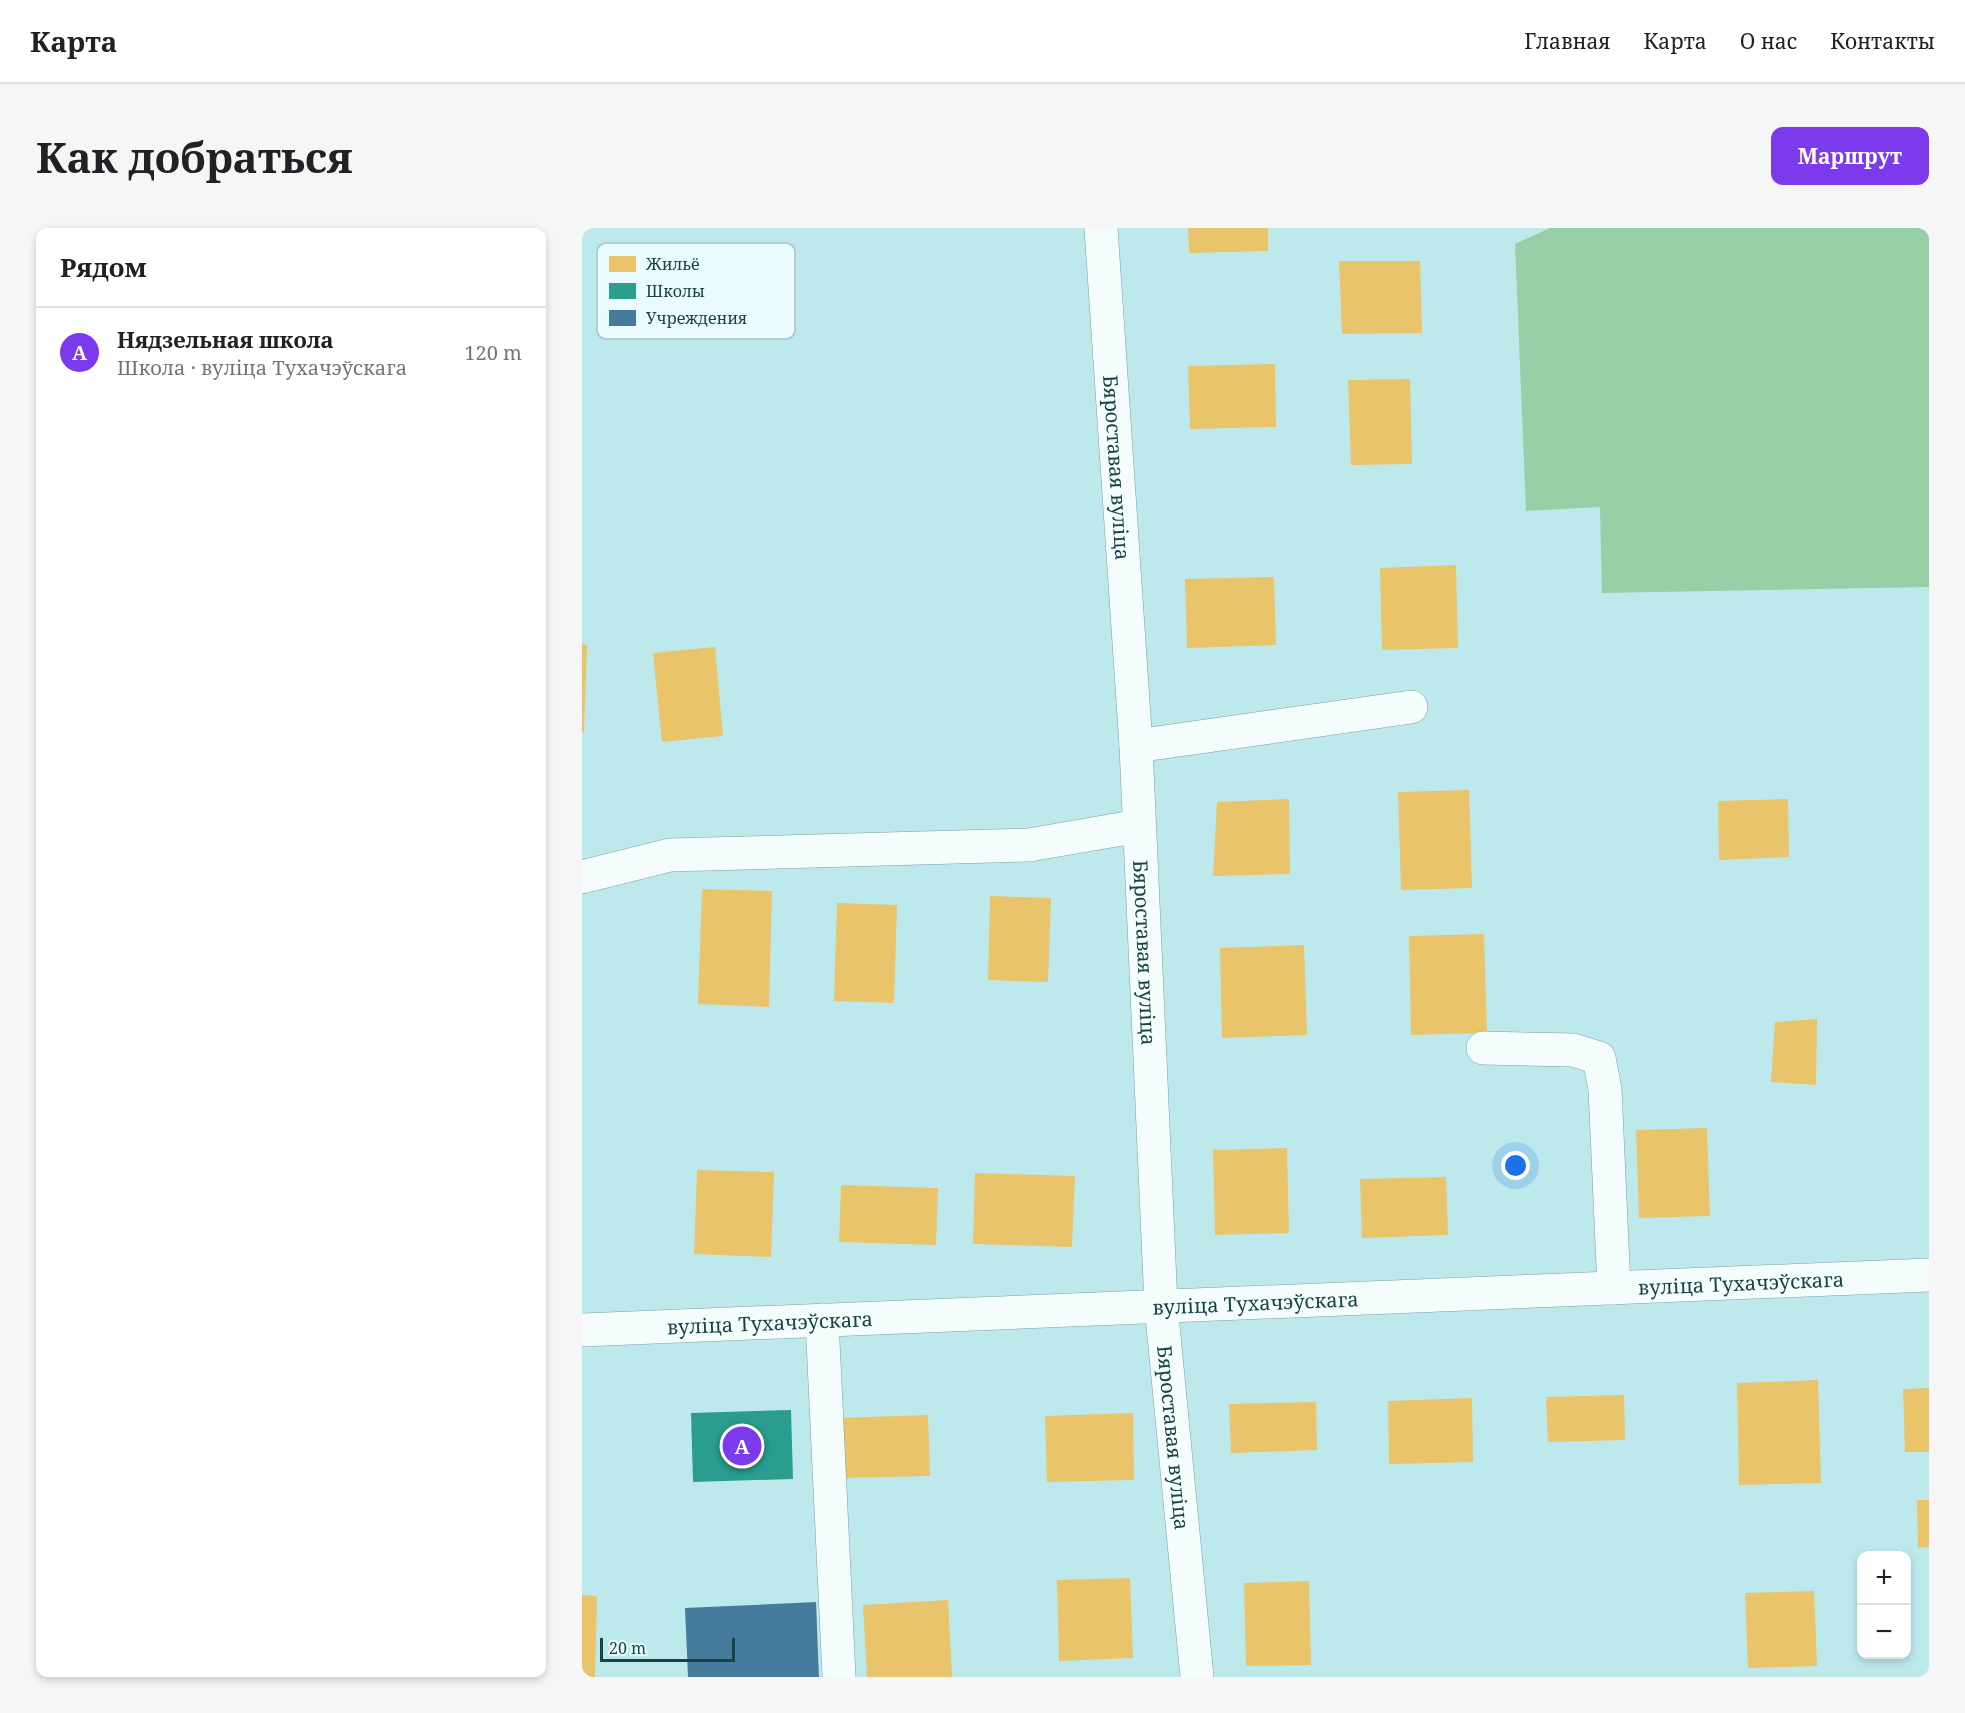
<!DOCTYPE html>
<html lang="ru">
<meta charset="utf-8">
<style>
body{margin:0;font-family:"Noto Serif",serif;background:#f6f6f6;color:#202124}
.controls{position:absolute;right:18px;bottom:18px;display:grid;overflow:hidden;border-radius:12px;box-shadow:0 3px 9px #0003}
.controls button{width:54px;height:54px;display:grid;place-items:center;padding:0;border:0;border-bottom:2px solid #e0e0e0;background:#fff;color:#202124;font:30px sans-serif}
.scale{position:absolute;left:18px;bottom:15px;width:135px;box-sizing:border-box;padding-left:6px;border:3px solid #184447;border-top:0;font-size:16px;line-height:21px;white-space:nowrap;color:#184447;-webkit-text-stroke:4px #e9fbfc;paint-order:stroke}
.you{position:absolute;left:934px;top:938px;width:21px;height:21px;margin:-15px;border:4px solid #fff;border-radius:50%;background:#1a73e8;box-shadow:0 0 0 9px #1a73e833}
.badge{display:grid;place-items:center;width:39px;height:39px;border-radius:50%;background:#7c3aed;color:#fff;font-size:20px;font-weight:700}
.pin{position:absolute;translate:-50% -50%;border:3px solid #fff;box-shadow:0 2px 6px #0006}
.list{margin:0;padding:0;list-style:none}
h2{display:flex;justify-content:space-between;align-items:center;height:78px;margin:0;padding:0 24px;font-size:26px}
h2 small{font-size:20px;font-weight:400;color:#757577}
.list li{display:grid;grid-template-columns:39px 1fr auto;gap:18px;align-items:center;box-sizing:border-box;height:90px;padding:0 24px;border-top:2px solid #e0e0e0}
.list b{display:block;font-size:22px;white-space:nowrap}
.list p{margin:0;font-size:20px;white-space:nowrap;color:#757577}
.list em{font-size:20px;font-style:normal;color:#757577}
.map{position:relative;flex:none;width:1347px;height:1449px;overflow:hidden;border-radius:12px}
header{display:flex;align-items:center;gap:36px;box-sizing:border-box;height:84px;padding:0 30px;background:#fff;border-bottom:2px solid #e0e0e0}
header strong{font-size:28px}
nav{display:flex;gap:33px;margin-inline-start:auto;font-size:21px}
.intro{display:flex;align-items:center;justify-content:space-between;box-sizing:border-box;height:144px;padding:0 36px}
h1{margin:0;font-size:42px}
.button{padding:15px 27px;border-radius:12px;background:#7c3aed;color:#fff;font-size:21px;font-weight:700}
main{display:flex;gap:36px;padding:0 36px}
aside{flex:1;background:#fff;border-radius:12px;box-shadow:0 3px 9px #0003}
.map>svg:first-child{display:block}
.forest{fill:#98cfa7}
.homes{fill:#e9c46a}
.schools{fill:#2a9d8f}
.public{fill:#457b9d}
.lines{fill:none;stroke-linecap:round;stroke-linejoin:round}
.minor-casing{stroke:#7da0a2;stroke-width:34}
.minor{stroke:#f5fcfc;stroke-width:33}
.labels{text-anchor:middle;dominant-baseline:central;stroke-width:6;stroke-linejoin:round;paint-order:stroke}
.street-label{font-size:20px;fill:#184447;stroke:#e9fbfc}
.key{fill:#e9fbfc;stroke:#aac4c6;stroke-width:1.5}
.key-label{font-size:16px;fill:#184447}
</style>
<header>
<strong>Карта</strong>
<nav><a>Главная</a><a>Карта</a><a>О нас</a><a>Контакты</a></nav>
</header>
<div class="intro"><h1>Как добраться</h1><a class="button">Маршрут</a></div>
<main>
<aside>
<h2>Рядом<small></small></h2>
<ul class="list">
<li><span class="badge">A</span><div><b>Нядзельная школа</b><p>Школа · вуліца Тухачэўскага</p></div><em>120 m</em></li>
</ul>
</aside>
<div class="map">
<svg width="1347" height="1449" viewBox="0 0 1347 1449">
<rect width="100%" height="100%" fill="#bee9ec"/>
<path class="forest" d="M968,0h379v359l-327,6 -2,-86 -74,4 -11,-267z"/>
<g class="homes">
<path d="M606,0h80v23l-79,2z"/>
<path d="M757,33h81l2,72 -80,1z"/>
<path d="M693,136l1,63 -86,2 -2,-63z"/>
<path d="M828,151l2,85 -61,1 -3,-85z"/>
<path d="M874,337l2,83 -76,2 -2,-82z"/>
<path d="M692,349l2,68 -89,3 -2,-69z"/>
<path d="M0,416l5,1 -3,87h-2z"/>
<path d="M133,419l8,89 -61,6 -9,-89z"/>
<path d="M887,562l3,98 -71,2 -3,-98z"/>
<path d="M707,571l1,75 -77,2 4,-74z"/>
<path d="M1206,571l1,58 -70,3 -1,-59z"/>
<path d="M120,661l70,2 -3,116 -71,-3z"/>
<path d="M408,668l61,2 -3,84 -60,-2z"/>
<path d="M255,675l60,2 -3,98 -60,-2z"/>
<path d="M902,706l3,99 -76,2 -2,-99z"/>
<path d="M722,717l3,90 -85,3 -2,-90z"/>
<path d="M1235,791l-1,66 -45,-3 4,-60z"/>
<path d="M1125,900l3,88 -71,2 -3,-88z"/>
<path d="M705,920l2,85 -74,2 -2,-85z"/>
<path d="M115,942l77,2 -3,85 -77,-3z"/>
<path d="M393,945l100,3 -3,71 -99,-3z"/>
<path d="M864,949l2,58 -86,3 -2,-59z"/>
<path d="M259,957l97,3 -2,57 -97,-3z"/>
<path d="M1236,1152l3,103 -82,2 -2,-102z"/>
<path d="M1347,1160v64h-24l-2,-63z"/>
<path d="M1042,1167l1,45 -77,2 -2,-45z"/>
<path d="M890,1170l1,64 -84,2 -1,-63z"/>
<path d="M734,1174l1,48 -86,3 -2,-49z"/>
<path d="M551,1185l1,67 -87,2 -2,-66z"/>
<path d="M346,1187l2,61 -90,2 -1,-60z"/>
<path d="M1335,1272h12v47l-11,1z"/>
<path d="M548,1350l3,80 -74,3 -2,-81z"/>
<path d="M727,1353l2,84 -65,1 -2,-83z"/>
<path d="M1232,1363l3,75 -69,2 -3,-75z"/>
<path d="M0,1367l15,1 -2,81h-13z"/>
<path d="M366,1372l4,77h-85l-4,-72z"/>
</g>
<path class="schools" d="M209,1182l2,69 -100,3 -2,-69z"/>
<path class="public" d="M234,1374l3,75h-131l-3,-69z"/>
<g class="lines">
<defs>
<g id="minor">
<path id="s1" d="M519,0l35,518 25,559 36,372"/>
<path d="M554,518l275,-39"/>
<path d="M0,649l88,-22 359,-10 110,-19"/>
<path d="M901,820l90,2 26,8 6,31 9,199"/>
<path d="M240,1092l17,357"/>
<path id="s2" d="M0,1102l1347,-55"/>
</g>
</defs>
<use href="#minor" class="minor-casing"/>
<use href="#minor" class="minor"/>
</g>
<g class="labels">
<g class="street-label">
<text stroke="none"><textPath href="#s1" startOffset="240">Бяроставая вуліца</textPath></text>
<text stroke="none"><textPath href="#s1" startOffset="726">Бяроставая вуліца</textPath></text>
<text stroke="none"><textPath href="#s2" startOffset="1160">вуліца Тухачэўскага</textPath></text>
<text stroke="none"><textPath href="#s2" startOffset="674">вуліца Тухачэўскага</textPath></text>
<text stroke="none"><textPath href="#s2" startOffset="188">вуліца Тухачэўскага</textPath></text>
<text stroke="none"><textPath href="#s1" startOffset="1212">Бяроставая вуліца</textPath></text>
</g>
</g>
<rect x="15" y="15" width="198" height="96" rx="9" class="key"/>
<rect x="27" y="28" width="27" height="16" fill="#e9c46a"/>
<rect x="27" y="55" width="27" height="16" fill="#2a9d8f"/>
<rect x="27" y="82" width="27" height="16" fill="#457b9d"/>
<g class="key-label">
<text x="64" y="42">Жильё</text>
<text x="64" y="69">Школы</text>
<text x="64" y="96">Учреждения</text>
</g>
</svg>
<div class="controls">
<button>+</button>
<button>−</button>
</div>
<div class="scale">20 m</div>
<div class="you"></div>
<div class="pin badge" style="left:160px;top:1218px">A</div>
</div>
</main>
